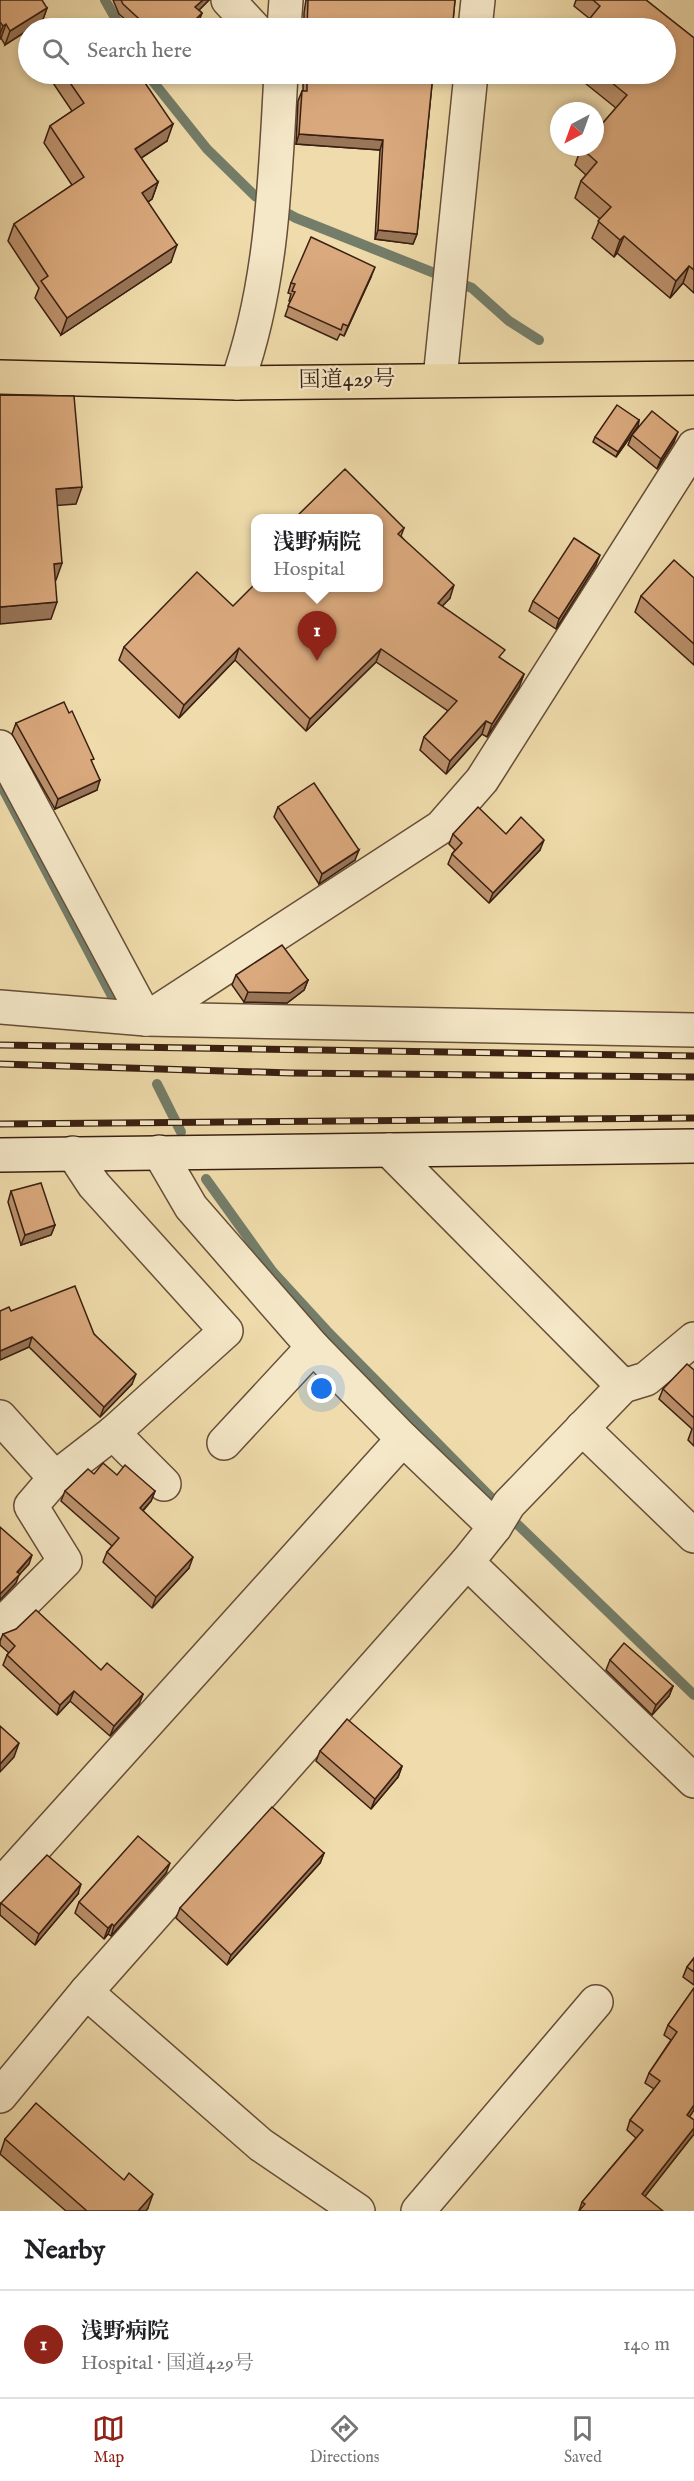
<!DOCTYPE html>
<meta charset="utf-8">
<style>
body{margin:0;font-family:"IM FELL English","Noto Serif JP",serif;background:#f2f2f2;color:#202124}
.compass{position:absolute;left:550px;top:102px;width:54px;height:54px;border-radius:50%;background:#fff;box-shadow:0 3px 9px #0003;rotate:221deg}
.you{position:absolute;left:322px;top:1389px;width:21px;height:21px;margin:-15px;border:4px solid #fff;border-radius:50%;background:#1a73e8;box-shadow:0 0 0 9px #1a73e833}
.badge{display:grid;place-items:center;width:39px;height:39px;border-radius:50%;background:#8f2418;color:#fff;font-size:20px;font-weight:700}
.pin{position:absolute;translate:-50% -50px;filter:drop-shadow(0 2px 3px #0008)}
.pin::after{content:'';position:absolute;top:32px;width:21px;height:18px;background:inherit;clip-path:polygon(0 0,100% 0,50% 100%)}
.popup{position:absolute;left:251px;top:514px;width:132px;height:78px;box-sizing:border-box;display:grid;place-content:center;border-radius:12px;background:#fff;filter:drop-shadow(0 2px 4px #0005);font-size:20px;white-space:nowrap;color:#757577}
.popup b{font-size:22px;color:#202124}
.popup::after{content:'';position:absolute;left:50%;top:100%;margin-left:-12px;border:12px solid transparent;border-top-color:#fff}
.list{margin:0;padding:0;list-style:none}
h2{display:flex;justify-content:space-between;align-items:center;height:78px;margin:0;padding:0 24px;font-size:26px}
h2 small{font-size:20px;font-weight:400;color:#757577}
.list li{display:grid;grid-template-columns:39px 1fr auto;gap:18px;align-items:center;box-sizing:border-box;height:108px;padding:0 24px;border-top:2px solid #e0e0e0}
.list b{display:block;font-size:22px;white-space:nowrap}
.list p{margin:0;font-size:20px;white-space:nowrap;color:#757577}
.list em{font-size:20px;font-style:normal;color:#757577}
.icon{flex:none;width:33px;height:33px;fill:none;stroke:currentColor;stroke-width:2;stroke-linecap:round;stroke-linejoin:round}
.map{position:relative;flex:none;width:694px;height:2211px;overflow:hidden}
.search{position:absolute;background:#fff;box-shadow:0 3px 9px #0003;left:18px;right:18px;top:18px;height:66px;display:flex;align-items:center;gap:15px;box-sizing:border-box;padding:0 21px;border-radius:33px;color:#757577;font-size:22px}
.sheet{height:186px;background:#fff}
nav{display:flex;justify-content:space-around;align-items:center;box-sizing:border-box;height:84px;border-top:2px solid #e0e0e0;background:#fff;font-size:16px;color:#757577}
nav a{display:grid;justify-items:center;gap:3px}
nav .on{color:#8f2418}
.map>svg:first-child{display:block}
.lines{fill:none;stroke-linecap:round;stroke-linejoin:round}
.stream{stroke:#747d69;stroke-width:10}
.street-casing{stroke:#664e38;stroke-width:36}
.secondary-casing{stroke:#391f11;stroke-width:36}
.highway-casing{stroke:#391f11;stroke-width:36}
.street{stroke:#f5e8c8;stroke-width:33}
.secondary{stroke:#f5e8c8;stroke-width:33}
.highway{stroke:#efdbab;stroke-width:33}
.rail-casing{stroke:#391f11;stroke-width:7}
.rail{stroke:#f5e8c8;stroke-width:4.5;stroke-dasharray:14;stroke-linecap:butt}
.wall{fill:#bb916c;stroke:#391f11;stroke-width:1.5}
.shaded-wall{fill:#997658;stroke:#391f11;stroke-width:1.5}
.building{fill:#daa97d;stroke:#391f11;stroke-width:1.5}
.labels{text-anchor:middle;dominant-baseline:central;stroke-width:4.5;stroke-linejoin:round;paint-order:stroke}
.street-label{font-size:22px;fill:#391f11;stroke:#f5e8c8}
</style>
<div class="map">
<svg width="694" height="2211" viewBox="0 0 694 2211">
<rect width="100%" height="100%" fill="#efdbab"/>
<filter id="stains"><feTurbulence type="fractalNoise" baseFrequency=".00333" numOctaves="4"/><feColorMatrix values="0 0 0 0 .2 0 0 0 0 .09 0 0 0 0 .02 0 0 0 .5 -.17"/></filter>
<radialGradient id="worn" r=".72"><stop offset=".6" stop-color="#630" stop-opacity="0"/><stop offset="1" stop-color="#630" stop-opacity=".3"/></radialGradient>
<g class="lines">
<g class="stream">
<path d="M105,0l16,28"/>
<path d="M147,74l60,75 48,47 41,22 176,70 37,33 30,19"/>
<path d="M0,783l114,217"/>
<path d="M157,1084l24,48"/>
<path d="M206,1179l66,92 55,60 190,193 177,171"/>
</g>
<defs>
<g id="street">
<path d="M228,0l26,28"/>
<path d="M284,28l2,-28"/>
<path d="M475,28l3,-28"/>
<path d="M440,379l31,-305"/>
<path d="M237,383c36,-100 38,-205 44,-309"/>
<path d="M0,747l146,272"/>
<path d="M0,1007l146,12 548,11"/>
<path d="M146,1019l295,-192 41,-47 212,-334"/>
<path d="M389,1150l234,236"/>
<path d="M159,1152l32,55 122,140 90,92 92,88"/>
<path d="M0,1417l55,61 58,-45 113,-102 -132,-146 -21,-32"/>
<path d="M582,1428l112,108"/>
<path d="M113,1433l51,51"/>
<path d="M224,1443l89,-96"/>
<path d="M467,1562l227,219"/>
<path d="M0,1626l65,-65 -34,-55 24,-28"/>
<path d="M0,1886l403,-447"/>
<path d="M0,2096l86,-104"/>
<path d="M358,2211l-97,-66 -175,-153 381,-430 28,-35 14,-23 114,-118 23,-7 48,-40"/>
<path d="M418,2211l178,-209"/>
</g>
<path id="secondary" d="M0,1155l694,-9"/>
<path id="highway" d="M0,377l237,6 457,-5"/>
</defs>
<use href="#street" class="street-casing"/>
<use href="#secondary" class="secondary-casing"/>
<use href="#highway" class="highway-casing"/>
<use href="#street" class="street"/>
<use href="#secondary" class="secondary"/>
<use href="#highway" class="highway"/>
<defs>
<g id="rail">
<path d="M0,1045l694,11"/>
<path d="M0,1064l291,9 403,4"/>
<path d="M0,1124l694,-6"/>
</g>
</defs>
<use href="#rail" class="rail-casing"/>
<use href="#rail" class="rail"/>
</g>
<g class="wall">
<path d="M0,0l47,8 -5,14 -14,6v2l-23,15 -4,-7 -1,1z"/>
<path d="M113,0h96l-10,10 3,3 -4,10 -5,5h-58l-16,-14z"/>
<path d="M306,0h149l-2,21 7,7h-156v-15z"/>
<path d="M576,0h70l48,38v255l-11,-10 -13,15 -53,-45 -3,4 -22,-19 8,-19 -25,-21 6,-17 5,-6 -11,-10 6,-17 35,-40 -41,-33v-1h91l-76,-55 -16,-13z"/>
<path d="M47,74h77l43,67 -26,17 17,24 -6,17 -4,3 23,60 -110,73 -26,-37 4,-10 -31,-47 6,-17 58,-39 -28,-42 6,-17 22,-15z"/>
<path d="M303,74h130l-16,160 -4,10 -38,-5 5,-89 -84,-6 2,-43 4,-10h1z"/>
<path d="M371,277l-27,59 -4,-2 -3,6 -52,-24 5,-14 -1,-1 2,-7 -3,-1 3,-10z"/>
<path d="M639,420l-1,6 -22,31 -23,-15 2,-5z"/>
<path d="M632,435l42,7 -17,27 -29,-24z"/>
<path d="M404,528l-3,8 49,62 -8,8 59,53 23,15 -5,13 -32,50 -5,-3 -36,40 -26,-24 4,-13 24,-26 -72,-49 -70,69 -71,-71 -56,58 -60,-58 5,-13 109,-41z"/>
<path d="M596,565l-40,64 -27,-18 4,-10z"/>
<path d="M694,578v87l-59,-53 6,-16z"/>
<path d="M16,723l76,40 5,27 -42,19 -43,-75z"/>
<path d="M278,807l77,53 -36,24 -45,-67z"/>
<path d="M453,834h53l34,16 -51,53 -41,-39 4,-10 3,-4 -6,-6z"/>
<path d="M236,975l72,5 -4,10 -17,13 -43,-1 -12,-17z"/>
<path d="M11,1191l44,34 -4,10 -30,10 -13,-43z"/>
<path d="M0,1311h11l83,23 38,50 -32,33 -71,-70 -29,13z"/>
<path d="M694,1370v76l-6,-6 4,-11 -33,-30 4,-10z"/>
<path d="M94,1474l23,1 38,16 -4,10 -8,10 46,57 -37,40 -49,-46 4,-10 5,-6 -51,-45 4,-10z"/>
<path d="M3,1634l98,36 42,24 -4,10 -29,32 -40,-35 -13,14 -54,-50 4,-10 2,-2 -9,-8v-4z"/>
<path d="M610,1660l63,26 -4,10 -17,19 -46,-45z"/>
<path d="M320,1751l82,15 -4,11 -27,32 -55,-48z"/>
<path d="M324,1853l-4,10 -93,102 -51,-47 4,-10z"/>
<path d="M166,1873l-55,63 -3,-2 -4,5 -29,-26 4,-11z"/>
<path d="M78,1894l-43,51 -35,-30v-9l1,-3z"/>
<path d="M694,1958v27l-11,-8 4,-10z"/>
<path d="M694,1988v122l-5,7 5,3v14l-49,62 -66,15 3,-9 54,-64 -9,-8 3,-10 24,-31 -9,-6 4,-10 22,-33 -7,-5 4,-10z"/>
<path d="M5,2139l143,69 -2,3h-80l-66,-57z"/>
</g>
<g class="shaded-wall">
<path d="M203,0h6l-17,17 3,-10z"/>
<path d="M47,8l-5,14 -10,6h-4v2l-23,15 5,-14z"/>
<path d="M202,13l-4,10 -5,5h-6z"/>
<path d="M6,24l-5,14 -1,1v-5l3,-8z"/>
<path d="M173,124l-6,17 -38,25 6,-17z"/>
<path d="M299,134l84,6 -3,10 -84,-6z"/>
<path d="M158,182l-6,17 -16,11 6,-17z"/>
<path d="M378,230l39,4 -4,10 -38,-5z"/>
<path d="M624,236l-7,17 -3,4 6,-17z"/>
<path d="M177,245l-6,17 -110,73 6,-17z"/>
<path d="M689,266l-6,17 -13,15 6,-17z"/>
<path d="M375,267l-4,10 -27,59 4,-10z"/>
<path d="M639,420l-1,6 -22,31 2,-5z"/>
<path d="M678,432l-4,10 -17,27 4,-10z"/>
<path d="M82,487l-6,17 -26,2 6,-17z"/>
<path d="M600,555l-4,10 -40,64 3,-10z"/>
<path d="M62,563l-6,17 -8,1 6,-17z"/>
<path d="M454,585l-4,13 -17,18 5,-13z"/>
<path d="M57,602l-6,17 -51,5v-17z"/>
<path d="M239,648l-4,12 -56,58 5,-13z"/>
<path d="M381,649l-5,13 -70,69 4,-12z"/>
<path d="M524,674l-5,13 -32,50 5,-13z"/>
<path d="M486,721l-4,13 -36,40 4,-13z"/>
<path d="M100,780l-3,10 -42,19 3,-10z"/>
<path d="M544,840l-4,10 -51,53 4,-10z"/>
<path d="M359,850l-4,10 -36,24 3,-10z"/>
<path d="M308,980l-4,10 -17,13 -43,-1 4,-10z"/>
<path d="M55,1225l-4,10 -30,10 4,-10z"/>
<path d="M32,1337l-3,10 -29,13v-9z"/>
<path d="M136,1374l-4,10 -32,33 4,-10z"/>
<path d="M155,1491l-4,10 -15,17 4,-10z"/>
<path d="M32,1555l-3,9 -10,11 -3,8 -16,17v-6z"/>
<path d="M193,1557l-4,11 -37,40 4,-11z"/>
<path d="M673,1686l-4,10 -17,19 4,-10z"/>
<path d="M74,1691l-4,10 -13,14 3,-10z"/>
<path d="M143,1694l-4,10 -29,32 4,-10z"/>
<path d="M19,1743l-5,14 -14,15v-8z"/>
<path d="M402,1766l-4,11 -27,32 4,-10z"/>
<path d="M324,1853l-4,10 -93,102 4,-10z"/>
<path d="M170,1863l-4,10 -55,63 3,-10z"/>
<path d="M81,1884l-3,10 -43,51 4,-11z"/>
<path d="M112,1924l-4,10 -4,5 4,-11z"/>
<path d="M694,2105v5l-10,15 3,-10z"/>
<path d="M694,2128v6l-55,70 3,-10z"/>
<path d="M153,2194l-5,14 -2,3h-8z"/>
</g>
<g class="building">
<path d="M0,0h42l5,8 -37,23 -4,-7 -3,2 -3,-4z"/>
<path d="M121,0h82l-8,7 7,6 -15,15h-38l-26,-24z"/>
<path d="M308,0h147l-2,21h8l-1,7h-153z"/>
<path d="M593,0h53l48,38v232l-5,-4 -13,15 -52,-45 -4,4 -22,-19 13,-14 -30,-26 16,-19 -16,-14 1,-1h13v-15l32,-37 -26,-21h65v-46h-84l18,-22z"/>
<path d="M92,21l5,7h-17z"/>
<path d="M64,74h60l3,4 9,-4h3l34,50 -38,25 23,33 -16,11 35,52 -110,73 -26,-37 7,-5 -34,-52 70,-47 -34,-51 34,-23z"/>
<path d="M307,74h126l-16,160 -39,-4 5,-90 -84,-6 3,-43h5z"/>
<path d="M311,237l64,30 -27,59 -5,-2 -2,6 -53,-24 7,-14 -3,-1 3,-7 -4,-1z"/>
<path d="M0,395l74,1 8,91 -26,2 6,74 -8,1 3,38 -57,5z"/>
<path d="M617,405l22,15 -21,32 -23,-15z"/>
<path d="M652,411l26,21 -17,27 -29,-24z"/>
<path d="M345,469l59,59 -6,6 56,51 -16,18 67,47 -6,7 25,17 -32,50 -6,-3 -36,40 -26,-24 33,-36 -76,-52 -71,70 -71,-71 -55,57 -60,-58 73,-75 36,34 22,-22v4h123v-69h-84z"/>
<path d="M574,538l26,17 -41,64 -26,-18z"/>
<path d="M674,560l20,18v66l-53,-48z"/>
<path d="M64,702l5,11 3,-2 22,48 -3,1 9,20 -42,19 -42,-76z"/>
<path d="M314,783l45,67 -37,24 -44,-67z"/>
<path d="M478,807l28,27 15,-17 23,23 -51,53 -41,-39 10,-11 -9,-9z"/>
<path d="M282,945l26,35 -18,13 -42,-1 -12,-17z"/>
<path d="M41,1183l14,42 -30,10 -14,-44z"/>
<path d="M75,1286l19,48 42,40 -32,33 -72,-70 -32,14v-40l9,-4 2,4z"/>
<path d="M687,1364l7,6v48l-31,-29z"/>
<path d="M103,1463l14,12 8,-10 30,26 -15,17 53,49 -37,40 -49,-45 12,-14 -54,-47 23,-22 6,5z"/>
<path d="M0,1527l32,28 -15,17 3,2 -20,20z"/>
<path d="M36,1610l65,60 6,-7 36,31 -29,32 -40,-35 -14,14 -53,-50 8,-9 -12,-12 13,-5z"/>
<path d="M624,1643l49,43 -17,19 -46,-45z"/>
<path d="M347,1719l55,47 -27,33 -55,-48z"/>
<path d="M0,1726l19,17 -19,21z"/>
<path d="M272,1807l52,46 -93,102 -51,-47z"/>
<path d="M138,1836l32,27 -56,63 -2,-2 -4,4 -29,-26z"/>
<path d="M47,1855l34,29 -42,50 -38,-31z"/>
<path d="M694,1958v14l-7,-5z"/>
<path d="M694,1988v117l-7,10 7,5v8l-52,66 21,17h-84l6,-7 -3,-2 61,-72 -13,-10 30,-39 -11,-8 28,-41 -9,-7z"/>
<path d="M36,2103l88,77 5,-7 24,21 -15,17h-51l-82,-72z"/>
</g>
<g class="labels">
<g class="street-label">
<text transform="translate(347 380) rotate(-1)">国道429号</text>
</g>
</g>
<rect width="100%" height="100%" filter="url(#stains)"/>
<rect width="100%" height="100%" fill="url(#worn)"/>
</svg>
<svg class="compass" viewBox="-18 -18 36 36"><path d="M0-13l5 13h-10z" fill="#e53935"/><path d="M0 13l5-13h-10z" fill="#757577"/></svg>
<div class="you"></div>
<div class="pin badge" style="left:317px;top:661px">1</div>
<div class="popup"><b>浅野病院</b>Hospital</div>
<div class="search"><svg class="icon" aria-label="search" viewBox="0 0 24 24"><circle cx="10" cy="10" r="6"/><path d="M15 15l6 6"/></svg>Search here</div>
</div>
<section class="sheet">
<h2>Nearby<small></small></h2>
<ul class="list">
<li><span class="badge">1</span><div><b>浅野病院</b><p>Hospital · 国道429号</p></div><em>140 m</em></li>
</ul>
</section>
<nav>
<a class="on"><svg class="icon" aria-label="map" viewBox="0 0 24 24"><path d="M3 6l6-2 6 2 6-2v14l-6 2-6-2-6 2zM9 4v14M15 6v14"/></svg>Map</a>
<a><svg class="icon" aria-label="directions" viewBox="0 0 24 24"><path d="M12 3l9 9-9 9-9-9zM9 14v-3h6M13 9l2 2-2 2"/></svg>Directions</a>
<a><svg class="icon" aria-label="saved" viewBox="0 0 24 24"><path d="M7 4h10v16l-5-4-5 4z"/></svg>Saved</a>
</nav>
